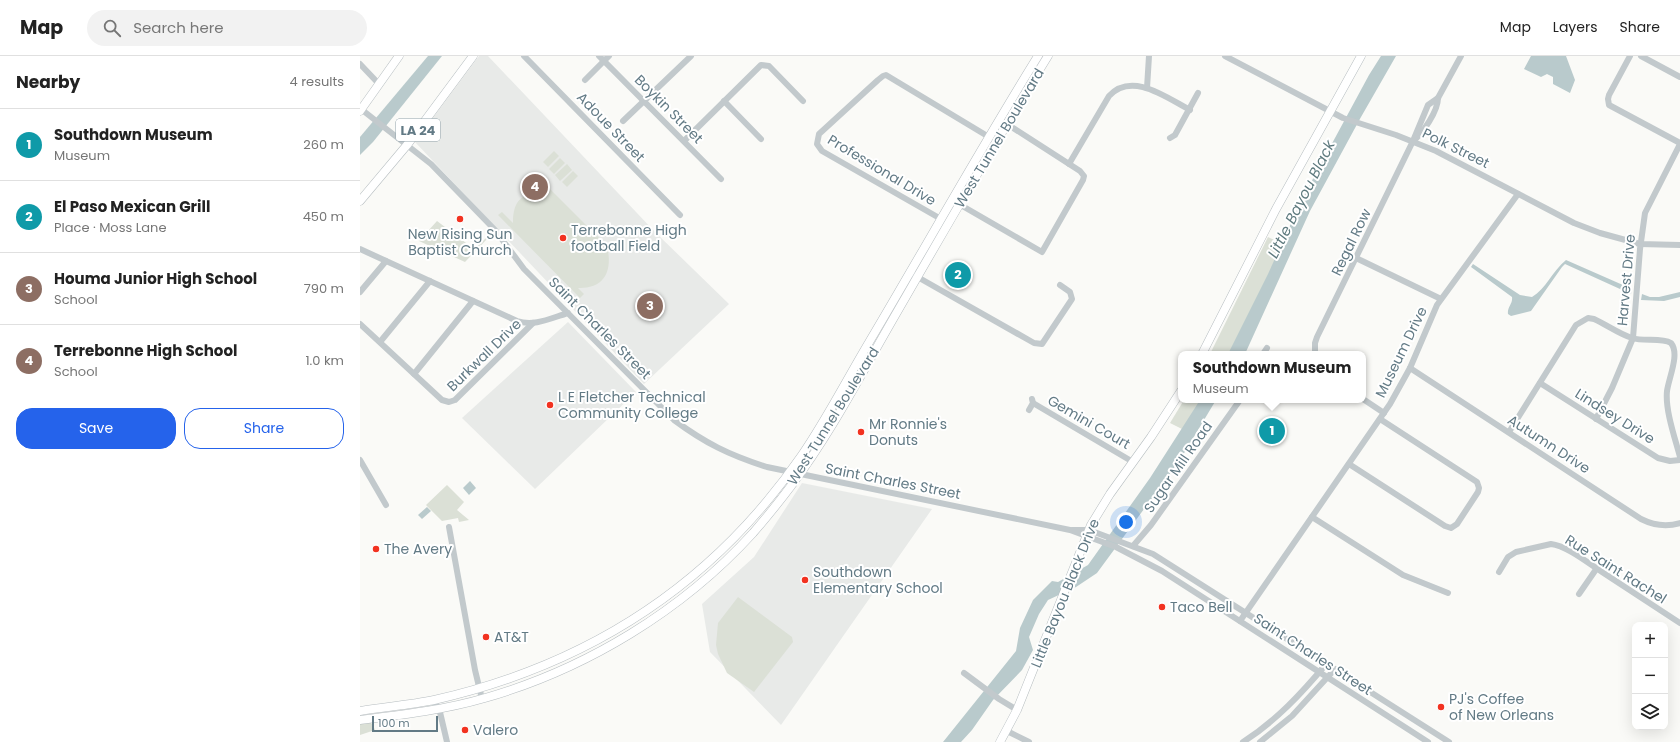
<!DOCTYPE html>
<meta charset="utf-8">
<style>
body{margin:0;font-family:Poppins,sans-serif;background:#f2f2f2;color:#222}
.controls{position:absolute;right:12px;bottom:12px;display:grid;overflow:hidden;border-radius:8px;box-shadow:0 4px 16px #0002}
.controls button{width:36px;height:36px;display:grid;place-items:center;padding:0;border:0;border-bottom:1px solid #e0e0e0;background:#fff;color:#222;font:20px sans-serif}
.scale{position:absolute;left:12px;bottom:10px;width:66px;box-sizing:border-box;padding-left:4px;border:2px solid #627a85;border-top:0;font-size:11px;line-height:14px;white-space:nowrap;color:#627a85;-webkit-text-stroke:3px #fff;paint-order:stroke}
.you{position:absolute;left:766px;top:466px;width:14px;height:14px;margin:-10px;border:3px solid #fff;border-radius:50%;background:#1a73e8;box-shadow:0 0 0 6px #1a73e833}
.badge{display:grid;place-items:center;width:26px;height:26px;border-radius:50%;background:#2563eb;color:#fff;font-size:13px;font-weight:700}
.pin{position:absolute;translate:-50% -50%;border:2px solid #fff;box-shadow:0 1px 4px #0006}
.popup{position:absolute;left:818px;top:295px;width:188px;height:52px;box-sizing:border-box;display:grid;place-content:center;border-radius:8px;background:#fff;filter:drop-shadow(0 1px 3px #0005);font-size:13px;white-space:nowrap;color:#767676}
.popup b{font-size:15px;color:#222}
.popup::after{content:'';position:absolute;left:50%;top:100%;margin-left:-8px;border:8px solid transparent;border-top-color:#fff}
.list{margin:0;padding:0;list-style:none}
h2{display:flex;justify-content:space-between;align-items:center;height:52px;margin:0;padding:0 16px;font-size:17px}
h2 small{font-size:13px;font-weight:400;color:#767676}
.list li{display:grid;grid-template-columns:26px 1fr auto;gap:12px;align-items:center;box-sizing:border-box;height:72px;padding:0 16px;border-top:1px solid #e0e0e0}
.list b{display:block;font-size:15px;white-space:nowrap}
.list p{margin:0;font-size:13px;white-space:nowrap;color:#767676}
.list em{font-size:13px;font-style:normal;color:#767676}
.actions{display:flex;gap:8px;padding:12px 16px}
.actions a{flex:1;padding:9px 0;border:1px solid #2563eb;border-radius:16px;text-align:center;font-size:14px;color:#2563eb}
.actions .main{background:#2563eb;color:#fff}
.icon{flex:none;width:22px;height:22px;fill:none;stroke:currentColor;stroke-width:2;stroke-linecap:round;stroke-linejoin:round}
.map{position:relative;flex:none;width:1320px;height:686px;overflow:hidden}
header{display:flex;align-items:center;gap:24px;box-sizing:border-box;height:56px;padding:0 20px;background:#fff;border-bottom:1px solid #e0e0e0}
header strong{font-size:19px}
nav{display:flex;gap:22px;margin-inline-start:auto;font-size:14px}
.search{width:280px;height:36px;background:#f2f2f2;display:flex;align-items:center;gap:10px;box-sizing:border-box;padding:0 14px;border-radius:22px;color:#767676;font-size:15px}
main{display:flex}
aside{flex:1;background:#fff}
.map>svg:first-child{display:block}
.built{fill:#e8eae8}
.green{fill:#dbe0d6}
.water{fill:#b9cacc}
.lines{fill:none;stroke-linecap:round;stroke-linejoin:round}
.major-casing{stroke:#b6bdc0;stroke-width:9}
.minor{stroke:#c2c9cc;stroke-width:6}
.major{stroke:#fff;stroke-width:8}
.poi-dot{fill:#f23220;stroke:#fff;stroke-width:1.5}
.labels{text-anchor:middle;dominant-baseline:central;stroke-width:4;stroke-linejoin:round;paint-order:stroke}
.shield{fill:#fff;stroke:#91a2aa;stroke-width:1}
.shield-label{font-size:13px;font-weight:bold;fill:#627a85}
.street-label{font-size:14px;fill:#627a85;stroke:#fff}
.poi-label{font-size:14px;fill:#627a85;stroke:#fff;text-anchor:start}
.water-label{font-size:15px;font-style:italic;fill:#5e7a7e;stroke:#fff}
</style>
<header>
<strong>Map</strong>
<div class="search"><svg class="icon" aria-label="search" viewBox="0 0 24 24"><circle cx="10" cy="10" r="6"/><path d="M15 15l6 6"/></svg>Search here</div>
<nav><a>Map</a><a>Layers</a><a>Share</a></nav>
</header>
<main>
<aside>
<h2>Nearby<small>4 results</small></h2>
<ul class="list">
<li><span class="badge" style="background:#0f9aa8">1</span><div><b>Southdown Museum</b><p>Museum</p></div><em>260 m</em></li>
<li><span class="badge" style="background:#0f9aa8">2</span><div><b>El Paso Mexican Grill</b><p>Place · Moss Lane</p></div><em>450 m</em></li>
<li><span class="badge" style="background:#8d6e63">3</span><div><b>Houma Junior High School</b><p>School</p></div><em>790 m</em></li>
<li><span class="badge" style="background:#8d6e63">4</span><div><b>Terrebonne High School</b><p>School</p></div><em>1.0 km</em></li>
</ul>
<div class="actions"><a class="main">Save</a><a>Share</a></div>
</aside>
<div class="map">
<svg width="1320" height="686" viewBox="0 0 1320 686">
<rect width="100%" height="100%" fill="#fafaf7"/>
<g class="built">
<path d="M119,0h9l167,176 74,72 -85,80 -229,-242z"/>
<path d="M208,266l68,70 -101,97 -73,-71z"/>
<path d="M442,427l130,26 -151,216 -71,-73 -8,-48 52,-47z"/>
</g>
<g class="green">
<path d="M194,95l5,5 -11,11 -5,-5z"/>
<path d="M200,102l5,5 -11,11 -5,-5z"/>
<path d="M207,108l5,6 -12,11 -5,-6z"/>
<path d="M213,115l5,5 -11,11 -5,-5z"/>
<path d="M178,121l72,72 -2,2c4,23 -6,38 -30,37l6,6 -4,4 -82,-83 4,-3 11,11c0,-23 9,-30 31,-32l-9,-10z"/>
<path d="M77,165l37,28 12,-11 1,1 -22,23 -46,-21z"/>
<path d="M908,181l17,8 -55,109h-20z"/>
<path d="M824,344h18l-18,30 -14,-7z"/>
<path d="M87,429l17,17 -7,8 12,10 -10,2 -1,-4 -16,3 -16,-16z"/>
<path d="M378,541l54,40 1,5 -39,50 -27,-19 -9,-19 -2,-9 2,-22z"/>
<path d="M9,665l4,4 2,5 -15,5v-13z"/>
</g>
<g class="water">
<path d="M68,0h14l-69,86 -13,13v-18z"/>
<path d="M1021,0h15l-35,61 -51,94 -65,143h-17l40,-80 34,-75 67,-124z"/>
<path d="M1171,0h35l9,24 -5,13 -17,-9v-7l-6,-3 -6,3 -17,-8z"/>
<path d="M1206,204l66,29 -1,5 -66,-30 -3,3 -31,44 -20,5 -3,-2c-1,-7 5,-10 4,-17l-41,-30 2,-3 47,31 12,2c14,-8 21,-27 34,-37z"/>
<path d="M1320,236v5l-16,4 -23,-1 1,-6 8,3h9z"/>
<path d="M840,344h16l-36,60 -83,113 -21,14 -28,13 -9,14 -10,23 4,13 -11,20 -29,30 -21,30 -11,12h-18l73,-91 4,-23 13,-28 19,-19 6,1 30,-17 62,-87z"/>
<path d="M110,425l6,7 -7,7 -6,-7z"/>
<path d="M67,451l4,4 -9,8 -4,-4z"/>
</g>
<g class="lines">
<defs>
<g id="major">
<path d="M0,55l39,-55"/>
<path d="M0,145l47,-56 66,-89"/>
<path d="M842,298l74,-145 85,-153"/>
<path d="M0,655c24,-4 50,-6 74,-11 154,-35 278,-114 368,-245 24,-35 44,-74 66,-111 57,-96 111,-193 170,-288"/>
<path d="M0,664c41,-5 84,-10 125,-22 101,-29 197,-87 268,-165 13,-15 26,-31 38,-47 38,-50 67,-106 98,-160 52,-90 104,-181 159,-270"/>
<path d="M640,686l17,-32 74,-185 19,-31 41,-57 30,-46"/>
</g>
</defs>
<use href="#major" class="major-casing"/>
<g class="minor">
<path d="M164,0l156,159"/>
<path d="M239,0l122,123"/>
<path d="M865,0l118,62 53,17 40,16 138,72 26,10 40,11 40,1"/>
<path d="M1270,0l-21,39 -1,4 1,6 71,38"/>
<path d="M1281,0l39,21"/>
<path d="M0,8l19,20"/>
<path d="M225,24l24,-24"/>
<path d="M787,32l2,-32"/>
<path d="M364,45l37,38"/>
<path d="M1,53l70,55 64,66 29,39 150,151c31,23 55,35 93,47l303,63 46,17 46,24 266,171"/>
<path d="M263,65l68,-65"/>
<path d="M810,82l5,-3 23,-42"/>
<path d="M324,85l77,-76 8,1 34,35"/>
<path d="M1053,85c10,-8 25,-30 25,-43l23,-42"/>
<path d="M709,108l40,-68c23,-25 58,2 81,14"/>
<path d="M592,144l90,52 41,-72 1,-4 -4,-5 -73,-47"/>
<path d="M581,163l-119,-68 -5,-7 2,-10 59,-54 5,-4 3,-1 103,62"/>
<path d="M0,193l157,72c17,6 34,-3 51,-8"/>
<path d="M996,202l85,41"/>
<path d="M554,219l120,68 8,1 30,-45 -2,-7 -10,-7"/>
<path d="M0,236l26,-31"/>
<path d="M0,268l82,76 7,2 6,-2 78,-77"/>
<path d="M20,286l50,-61"/>
<path d="M903,298l4,-6"/>
<path d="M955,298v-11l2,-6 96,-196 15,-36 10,-7"/>
<path d="M1050,312l231,151c12,6 26,8 39,4"/>
<path d="M54,318l59,-73"/>
<path d="M1180,327l118,75 12,3 10,-1"/>
<path d="M1003,343l21,14"/>
<path d="M673,347l100,59"/>
<path d="M669,354l4,-7 -1,-4"/>
<path d="M1236,363l16,-31 21,-50 7,-89 5,-36 35,-69"/>
<path d="M1149,376l67,-107 12,-7 6,1c13,6 25,15 38,19 12,4 29,-1 39,5 9,11 -2,34 -4,48 -2,19 8,47 13,66"/>
<path d="M0,404l26,45"/>
<path d="M989,408l96,62 6,2 6,-4 21,-32 1,-4 -2,-6 -97,-63"/>
<path d="M952,461l91,58 45,18"/>
<path d="M89,471l26,143 7,29"/>
<path d="M712,474h17l64,24 296,188"/>
<path d="M773,490l18,-21 89,-125"/>
<path d="M1139,516l9,-15 8,-5 35,-8c16,2 37,19 51,28 26,17 52,34 78,51"/>
<path d="M1219,538l18,-26"/>
<path d="M880,565l150,-217 20,-36 27,-63 81,-111"/>
<path d="M604,617l35,26 18,11"/>
<path d="M72,645l7,7 8,34"/>
<path d="M647,675l22,11"/>
<path d="M883,686c33,-21 59,-49 84,-79"/>
<path d="M900,686l32,-26 43,-47"/>
</g>
<use href="#major" class="major"/>
</g>
<g class="poi-dot">
<circle cx="100" cy="163" r="4"/>
<circle cx="203" cy="182" r="4"/>
<circle cx="190" cy="349" r="4"/>
<circle cx="501" cy="376" r="4"/>
<circle cx="16" cy="493" r="4"/>
<circle cx="445" cy="524" r="4"/>
<circle cx="802" cy="551" r="4"/>
<circle cx="126" cy="581" r="4"/>
<circle cx="1081" cy="651" r="4"/>
<circle cx="105" cy="674" r="4"/>
</g>
<g class="labels">
<rect class="shield" x="36" y="63" width="44" height="22" rx="3"/>
<g class="shield-label">
<text x="58" y="74">LA 24</text>
</g>
<g class="street-label">
<text transform="translate(309 53) rotate(45)">Boykin Street</text>
<text transform="translate(251 71) rotate(46)">Adoue Street</text>
<text transform="translate(639 82) rotate(-59)">West Tunnel Boulevard</text>
<text transform="translate(1096 92) rotate(26)">Polk Street</text>
<text transform="translate(522 114) rotate(31)">Professional Drive</text>
<text transform="translate(991 186) rotate(-64)">Regal Row</text>
<text transform="translate(1266 224) rotate(-85)">Harvest Drive</text>
<text transform="translate(240 272) rotate(45)">Saint Charles Street</text>
<text transform="translate(1041 296) rotate(-64)">Museum Drive</text>
<text transform="translate(124 299) rotate(-44)">Burkwall Drive</text>
<text transform="translate(473 360) rotate(-58)">West Tunnel Boulevard</text>
<text transform="translate(1255 360) rotate(32)">Lindsey Drive</text>
<text transform="translate(729 366) rotate(30)">Gemini Court</text>
<text transform="translate(1189 388) rotate(33)">Autumn Drive</text>
<text transform="translate(818 411) rotate(-55)">Sugar Mill Road</text>
<text transform="translate(533 425) rotate(11)">Saint Charles Street</text>
<text transform="translate(1256 513) rotate(32)">Rue Saint Rachel</text>
<text transform="translate(705 537) rotate(-68)">Little Bayou Black Drive</text>
<text transform="translate(953 598) rotate(33)">Saint Charles Street</text>
</g>
<g class="poi-label">
<text x="211" y="174">Terrebonne High<tspan x="211" dy="16">football Field</tspan></text>
<text x="100" y="178" text-anchor="middle">New Rising Sun<tspan x="100" dy="16">Baptist Church</tspan></text>
<text x="198" y="341">L E Fletcher Technical<tspan x="198" dy="16">Community College</tspan></text>
<text x="509" y="368">Mr Ronnie's<tspan x="509" dy="16">Donuts</tspan></text>
<text x="24" y="493">The Avery</text>
<text x="453" y="516">Southdown<tspan x="453" dy="16">Elementary School</tspan></text>
<text x="810" y="551">Taco Bell</text>
<text x="134" y="581">AT&amp;T</text>
<text x="1089" y="643">PJ's Coffee<tspan x="1089" dy="16">of New Orleans</tspan></text>
<text x="113" y="674">Valero</text>
</g>
<g class="water-label">
<text transform="translate(941 143) rotate(-63)">Little Bayou Black</text>
</g>
</g>
</svg>
<div class="controls">
<button>+</button>
<button>−</button>
<button><svg class="icon" aria-label="layers" viewBox="0 0 24 24"><path d="M12 4l9 5-9 5-9-5zM3 14l9 5 9-5"/></svg></button>
</div>
<div class="scale">100 m</div>
<div class="you"></div>
<div class="pin badge" style="left:912px;top:375px;background:#0f9aa8">1</div>
<div class="popup"><b>Southdown Museum</b>Museum</div>
<div class="pin badge" style="left:598px;top:219px;background:#0f9aa8">2</div>
<div class="pin badge" style="left:290px;top:250px;background:#8d6e63">3</div>
<div class="pin badge" style="left:175px;top:131px;background:#8d6e63">4</div>
</div>
</main>
